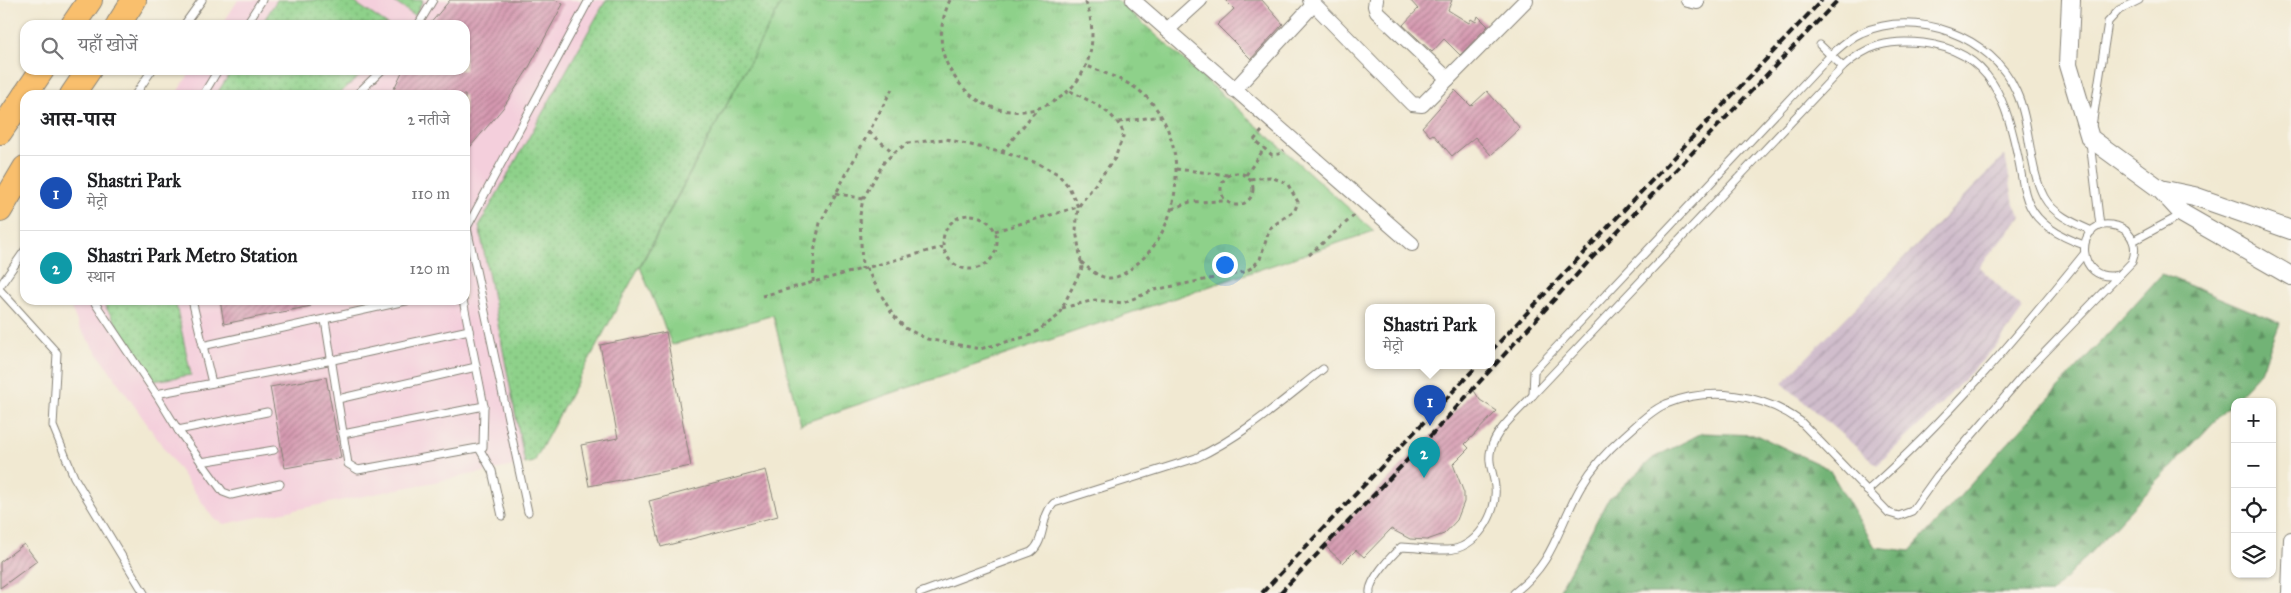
<!DOCTYPE html>
<html lang="hi">
<meta charset="utf-8">
<style>
body{margin:0;font-family:"IM FELL Great Primer","Noto Serif Devanagari",serif;background:#f6f6f6;color:#202124}
.controls{position:absolute;right:15px;bottom:15px;display:grid;overflow:hidden;border-radius:10px;box-shadow:0 1px 4px #0004}
.controls button{width:45px;height:45px;display:grid;place-items:center;padding:0;border:0;border-bottom:1px solid #e0e0e0;background:#fff;color:#202124;font:25px sans-serif}
.you{position:absolute;left:1224px;top:264px;width:18px;height:18px;margin:-12px;border:4px solid #fff;border-radius:50%;background:#1a73e8;box-shadow:0 0 0 8px #1a73e833}
.badge{display:grid;place-items:center;width:32px;height:32px;border-radius:50%;background:#b45309;color:#fff;font-size:16px;font-weight:700}
.pin{position:absolute;translate:-50% -41px;filter:drop-shadow(0 1px 2px #0008)}
.pin::after{content:'';position:absolute;top:26px;width:18px;height:15px;background:inherit;clip-path:polygon(0 0,100% 0,50% 100%)}
.popup{position:absolute;left:1365px;top:304px;width:130px;height:65px;box-sizing:border-box;display:grid;place-content:center;border-radius:10px;background:#fff;filter:drop-shadow(0 1px 4px #0005);font-size:16px;white-space:nowrap;color:#757577}
.popup b{font-size:19px;color:#202124}
.popup::after{content:'';position:absolute;left:50%;top:100%;margin-left:-10px;border:10px solid transparent;border-top-color:#fff}
.list{margin:0;padding:0;list-style:none}
h2{display:flex;justify-content:space-between;align-items:center;height:65px;margin:0;padding:0 20px;font-size:21px}
h2 small{font-size:16px;font-weight:400;color:#757577}
.list li{display:grid;grid-template-columns:32px 1fr auto;gap:15px;align-items:center;box-sizing:border-box;height:75px;padding:0 20px;border-top:1px solid #e0e0e0}
.list b{display:block;font-size:19px;white-space:nowrap}
.list p{margin:0;font-size:16px;white-space:nowrap;color:#757577}
.list em{font-size:16px;font-style:normal;color:#757577}
.icon{flex:none;width:28px;height:28px;fill:none;stroke:currentColor;stroke-width:2;stroke-linecap:round;stroke-linejoin:round}
.map{position:relative;flex:none;width:2291px;height:593px;overflow:hidden}
.search{position:absolute;background:#fff;box-shadow:0 1px 4px #0004;left:20px;top:20px;width:450px;height:55px;display:flex;align-items:center;gap:12px;box-sizing:border-box;padding:0 18px;border-radius:15px;color:#757577;font-size:19px}
.panel{position:absolute;background:#fff;box-shadow:0 1px 4px #0004;left:20px;top:90px;width:450px;height:215px;border-radius:15px}
.map>svg:first-child{display:block}
.built{fill:#f4cfdc}
.industrial{fill:url(#industrial-furrows)}
.grass{fill:url(#grass-dots);stroke:#557653}
.forest{fill:url(#forest-firs);stroke:#476849}
.park{fill:url(#park-tufts);stroke:#557653}
.building{fill:url(#building-hatch)}
.lines{fill:none;stroke-linecap:round;stroke-linejoin:round}
.service-casing{stroke:#868277;stroke-width:9}
.minor-casing{stroke:#868277;stroke-width:16}
.tertiary-casing{stroke:#868277;stroke-width:20}
.trunk-casing{stroke:#868277;stroke-width:26}
.path{stroke:#868277;stroke-width:3;stroke-dasharray:4 4;stroke-linecap:butt}
.service{stroke:#fff;stroke-width:7}
.minor{stroke:#fff;stroke-width:14}
.tertiary{stroke:#fff;stroke-width:18}
.trunk{stroke:#f9bf6d;stroke-width:24}
.rail{stroke:#1c1c1c;stroke-width:4;stroke-dasharray:8 4;stroke-linecap:butt}
</style>
<div class="map">
<svg width="2291" height="593" viewBox="0 0 2291 593">
<defs>
<pattern id="industrial-furrows" width="10" height="10" patternUnits="userSpaceOnUse" patternTransform="scale(1.25)"><rect width="10" height="10" fill="#d0bdcc"/><path d="M-1 1l2-2M0 10L10 0M9 11l2-2" fill="none" stroke="#b2a2af"/></pattern>
<pattern id="grass-dots" width="8" height="8" patternUnits="userSpaceOnUse" patternTransform="scale(1.25)"><rect width="8" height="8" fill="#8ed18a"/><path d="M2 2h.1M6 6h.1" fill="none" stroke="#7ab376" stroke-width="1.8" stroke-linecap="round"/></pattern>
<pattern id="forest-firs" width="22" height="20" patternUnits="userSpaceOnUse" patternTransform="scale(1.25)"><rect width="22" height="20" fill="#72b376"/><path d="M5 1l3.5 6h-7zM16 11l3.5 6h-7z" fill="#5d9160"/></pattern>
<pattern id="park-tufts" width="24" height="20" patternUnits="userSpaceOnUse" patternTransform="scale(1.25)"><rect width="24" height="20" fill="#8ed18a"/><path d="M3 7l-1-3M5 7V3M7 7l1-3M15 17l-1-3M17 17v-4M19 17l1-3" fill="none" stroke="#7ab376"/></pattern>
<pattern id="building-hatch" width="6" height="6" patternUnits="userSpaceOnUse" patternTransform="scale(1.25)"><rect width="6" height="6" fill="#d598b0"/><path d="M-1 1l2-2M0 6l6-6M5 7l2-2" fill="none" stroke="#ac7b8e"/></pattern>
</defs>
<rect width="100%" height="100%" fill="#f7f3e8"/>
<filter id="ink" filterUnits="userSpaceOnUse"><feTurbulence type="fractalNoise" baseFrequency=".02" numOctaves="2"/><feDisplacementMap in="SourceGraphic" scale="10" xChannelSelector="R" yChannelSelector="G"/><feConvolveMatrix kernelMatrix="1 2 1 2 8 2 1 2 1" color-interpolation-filters="sRGB"/></filter>
<filter id="wash" filterUnits="userSpaceOnUse"><feTurbulence type="fractalNoise" baseFrequency=".0096" numOctaves="4" result="noise"/><feDisplacementMap in="SourceGraphic" scale="20" xChannelSelector="R" yChannelSelector="G"/><feGaussianBlur stdDeviation="1.12" result="paint"/><feColorMatrix in="noise" values="0 0 0 0 0 0 0 0 0 0 0 0 0 0 0 0 0 1.4 0 .05"/><feComposite in="paint" operator="in"/></filter>
<g filter="url(#wash)">
<rect width="100%" height="100%" fill="#f1e9d2"/>
<path class="built" d="M238,0h545l-249,462 -310,62 -11,-6 -134,-191 -11,-27h397v-205h-290l17,-25h273v-45h-243z"/>
<path class="industrial" d="M2005,155l9,49 7,13 -42,50 44,42 -25,35 -66,69 -55,52 -95,-82z"/>
<g class="grass">
<path d="M277,0h74l37,25h-127z"/>
<path d="M391,0h32l-8,16z"/>
<path d="M606,0h177l-249,462 -9,2 -46,-238z"/>
<path d="M232,70h135l-30,25h-121z"/>
<path d="M101,300h74l16,75 -37,6z"/>
</g>
<path class="forest" d="M2162,274l118,49 -19,49 -209,221h-494l49,-92 46,-43 49,-25 55,2 72,34 46,78 35,4z"/>
<path class="park" d="M783,0h334l257,231 -574,193 -27,-109 -101,30 -32,-78z"/>
<g id="blocks">
<g class="building">
<path d="M450,0h106l7,4 -35,65 -25,39 -38,45v-58h-74l12,-25h62v-45h-36z"/>
<path d="M1225,0h37l21,24 -32,35 -34,-34 17,-16z"/>
<path d="M1410,0h42l-4,10 21,13 2,-4 5,3 2,-6 10,10 -28,29 -16,-16 -12,13 -29,-27 15,-16z"/>
<path d="M1455,90l16,16 16,-15 33,37 -29,27 -16,-18 -23,19 -19,-22 -3,2 -8,-9z"/>
<path d="M220,300h90l1,6 -87,18z"/>
<path d="M666,332l25,134 -102,20 -8,-41 37,-7 -18,-93z"/>
<path d="M326,377l15,81 -56,10 -15,-81z"/>
<path d="M1473,389l7,11 17,11 -32,33 4,4 -16,16 11,29v9l-7,18 -13,14 -17,6 -17,-1 -19,-10 -27,28 -8,-7 -13,13 -19,-18 137,-140z"/>
<path d="M766,470l12,46 -117,31 -12,-46z"/>
<path d="M24,544l13,17 -37,27v-26z"/>
</g>
</g>
</g>
<g filter="url(#ink)">
<use href="#blocks" fill-opacity="0" stroke="#868277" stroke-width="1"/>
<g class="lines">
<defs>
<g id="service">
<path d="M184,25l18,-25"/>
<path d="M246,25l16,-25"/>
<path d="M418,25l15,-25"/>
<path d="M1820,45l23,22"/>
<path d="M135,95l17,-25"/>
<path d="M203,95l15,-25"/>
<path d="M356,95l26,-25"/>
<path d="M2092,126l16,-104 11,-12 20,-10"/>
<path d="M2090,142l10,84"/>
<path d="M467,228l61,284"/>
<path d="M465,231l124,-231"/>
<path d="M2133,241l48,-26"/>
<path d="M0,286l25,-36"/>
<path d="M0,290l57,63 -4,73 21,51 70,116"/>
<path d="M93,300l63,94 177,-34 136,-30"/>
<path d="M192,300l20,83"/>
<path d="M325,320l23,144 10,6 125,-23 1,-41 -21,-106"/>
<path d="M202,346l208,-46"/>
<path d="M156,394l22,36 45,62 8,3 49,-11"/>
<path d="M1533,395l1,-24 297,-316c9,-8 18,-17 30,-22 55,-25 131,3 155,58 15,32 12,76 28,106 10,18 30,26 48,34"/>
<path d="M338,399l138,-32"/>
<path d="M178,430l89,-18"/>
<path d="M343,434l141,-28"/>
<path d="M479,448l13,23 10,45"/>
<path d="M201,462l73,-12"/>
<path d="M1867,491c80,-71 150,-154 217,-237"/>
<path d="M920,593l111,-41c15,-11 9,-36 23,-49l142,-45c47,-22 86,-57 127,-89"/>
<path d="M1370,593c-2,-12 22,-38 31,-46 15,0 31,4 46,3 29,-1 51,-36 48,-63 -1,-13 -8,-25 -4,-38 5,-20 28,-38 42,-54l310,-328c24,-22 46,-28 80,-24 70,8 84,61 96,119 3,14 4,31 11,44 10,21 34,32 54,39"/>
<path d="M1514,593c42,-32 43,-66 68,-108 11,-19 25,-34 42,-49 13,-11 26,-25 42,-32 44,-18 96,-10 134,17l89,92 10,3 13,-5 25,-35 89,-104 106,-110c4,-10 4,-20 -4,-29 -4,-5 -10,-7 -17,-8 -37,-5 -36,60 8,50"/>
</g>
<g id="minor">
<path d="M1133,0l279,244"/>
<path d="M1310,0l102,104 10,1 104,-105"/>
<path d="M1376,0l-1,6 2,6 71,67"/>
<path d="M1688,0l9,2"/>
<path d="M1167,30l33,-30"/>
<path d="M1234,90l80,-86"/>
<path d="M2289,593l2,-54"/>
</g>
<g id="tertiary">
<path d="M2071,0l-3,65 22,73 70,51 23,25 108,62"/>
<path d="M2160,189l34,7 97,34"/>
</g>
<g id="trunk">
<path d="M73,25l17,-25"/>
<path d="M118,25l16,-25"/>
<path d="M25,95l17,-25"/>
<path d="M72,95l17,-25"/>
<path d="M0,132l25,-37"/>
<path d="M0,210l25,-42"/>
</g>
</defs>
<use href="#service" class="service-casing"/>
<use href="#minor" class="minor-casing"/>
<use href="#tertiary" class="tertiary-casing"/>
<use href="#trunk" class="trunk-casing"/>
<g class="path">
<path d="M950,0c-11,24 -13,50 2,73 50,81 170,23 133,-73"/>
<path d="M1119,122l42,-6"/>
<path d="M1262,131l-8,9 18,15 7,-1 5,-4"/>
<path d="M869,132l25,21"/>
<path d="M1002,152l36,-44"/>
<path d="M1176,169l52,6"/>
<circle cx="1237" cy="189" r="16"/>
<path d="M1246,175l18,-26"/>
<path d="M836,193l27,6 -3,16 2,54"/>
<path d="M863,199l21,-37 12,-11 12,-8 38,-4 66,16 25,8 21,11 11,13 9,20 -2,23 6,38 -24,48 -26,19 -52,14 -53,-10 -22,-11 -13,-14 -26,-46"/>
<path d="M1172,209l18,-7 36,-1"/>
<circle cx="970" cy="242" r="27"/>
<path d="M995,231l83,-24 37,-49 9,-24c-10,-24 -33,-32 -54,-43"/>
<path d="M1309,255l48,-42"/>
<path d="M1081,262c9,7 17,16 29,16 11,0 22,-10 29,-16 47,-41 51,-129 2,-170 -15,-12 -37,-19 -54,-26"/>
<path d="M813,282l2,-37 5,-22 72,-134"/>
<path d="M762,296l181,-49"/>
<path d="M1062,308l33,-8 28,3 31,-13 90,-18 9,-5 7,-8 10,-31 25,-18 3,-8 -11,-19 -17,-6 -21,2"/>
</g>
<use href="#service" class="service"/>
<use href="#minor" class="minor"/>
<use href="#tertiary" class="tertiary"/>
<use href="#trunk" class="trunk"/>
<g class="rail">
<path d="M1491,351l331,-351"/>
<path d="M1262,593l216,-228"/>
<path d="M1280,593l155,-162 155,-171 248,-260"/>
</g>
</g>
</g>
</svg>
<div class="controls">
<button>+</button>
<button>−</button>
<button><svg class="icon" aria-label="locate" viewBox="0 0 24 24"><circle cx="12" cy="12" r="6"/><path d="M12 2v4M12 18v4M2 12h4M18 12h4"/></svg></button>
<button><svg class="icon" aria-label="layers" viewBox="0 0 24 24"><path d="M12 4l9 5-9 5-9-5zM3 14l9 5 9-5"/></svg></button>
</div>
<div class="you"></div>
<div class="pin badge" style="left:1430px;top:426px;background:#1a4fb4">1</div>
<div class="popup"><b>Shastri Park</b>मेट्रो</div>
<div class="pin badge" style="left:1424px;top:478px;background:#0f9aa8">2</div>
<div class="search"><svg class="icon" aria-label="search" viewBox="0 0 24 24"><circle cx="10" cy="10" r="6"/><path d="M15 15l6 6"/></svg>यहाँ खोजें</div>
<section class="panel">
<h2>आस-पास<small>2 नतीजे</small></h2>
<ul class="list">
<li><span class="badge" style="background:#1a4fb4">1</span><div><b>Shastri Park</b><p>मेट्रो</p></div><em>110 m</em></li>
<li><span class="badge" style="background:#0f9aa8">2</span><div><b>Shastri Park Metro Station</b><p>स्थान</p></div><em>120 m</em></li>
</ul>
</section>
</div>
